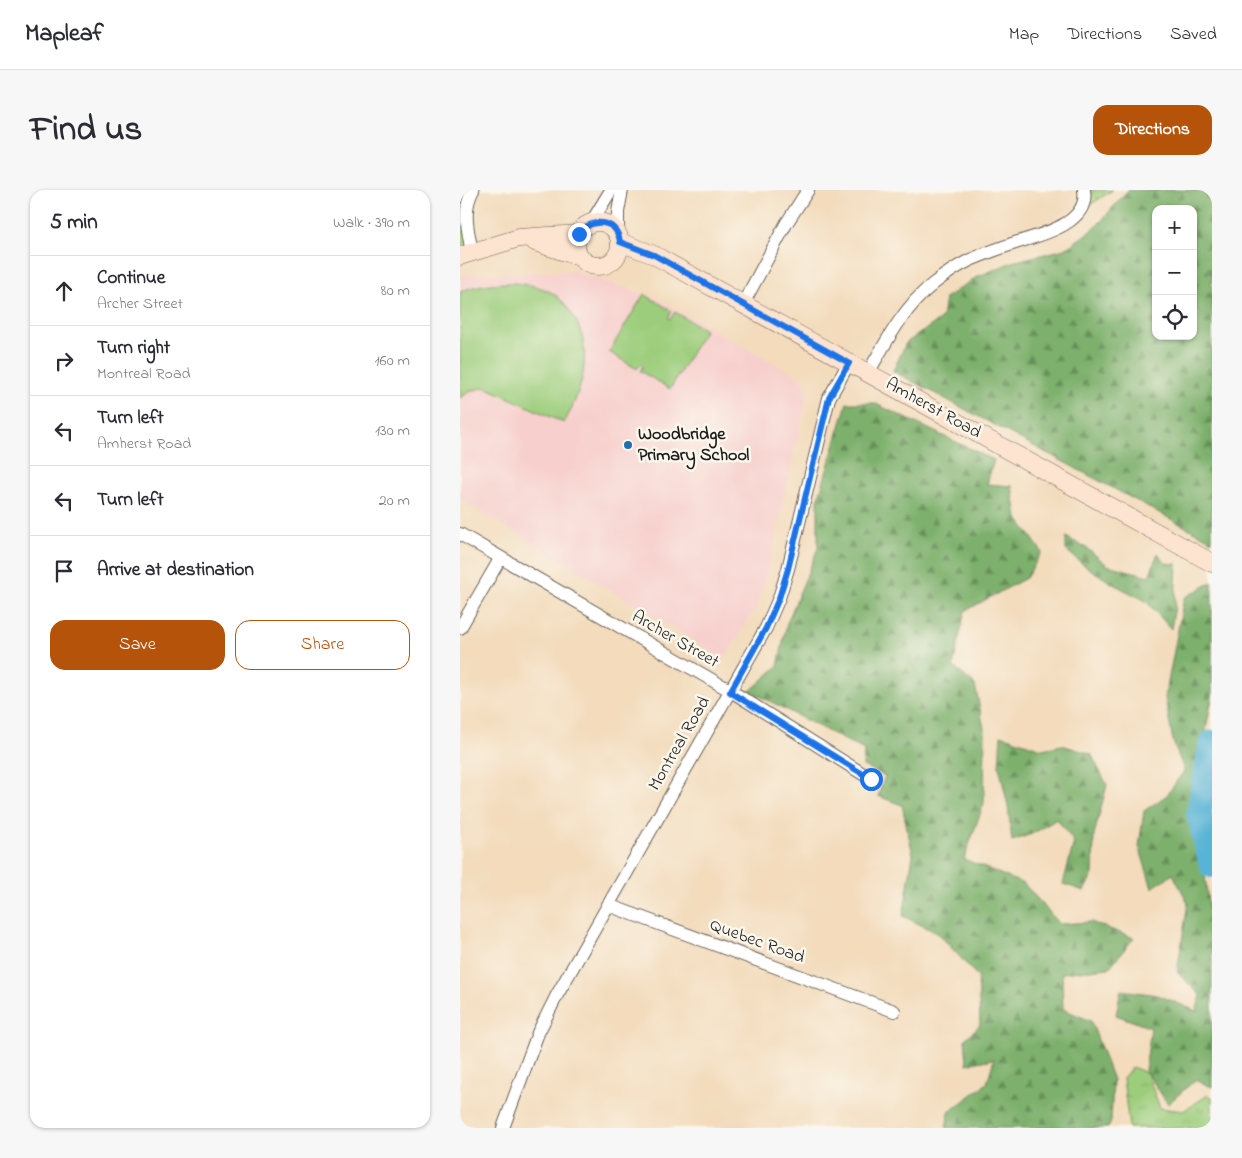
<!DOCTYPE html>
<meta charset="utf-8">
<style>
body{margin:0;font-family:"Indie Flower",sans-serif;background:#f7f7f7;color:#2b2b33}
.controls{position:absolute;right:15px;top:15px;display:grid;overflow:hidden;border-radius:10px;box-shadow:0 1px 4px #0004}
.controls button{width:45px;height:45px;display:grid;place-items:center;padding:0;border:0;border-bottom:1px solid #e1e1e2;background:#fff;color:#2b2b33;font:25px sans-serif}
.stop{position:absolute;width:15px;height:15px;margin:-11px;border:4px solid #1a73e8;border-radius:50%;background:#fff}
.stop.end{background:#1a73e8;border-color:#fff;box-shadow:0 1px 5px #0008}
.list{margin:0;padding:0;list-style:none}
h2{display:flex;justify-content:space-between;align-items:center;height:65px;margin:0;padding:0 20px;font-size:21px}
h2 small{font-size:16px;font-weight:400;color:#7c7c81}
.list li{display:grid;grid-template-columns:32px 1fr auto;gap:15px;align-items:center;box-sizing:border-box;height:70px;padding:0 20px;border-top:1px solid #e1e1e2}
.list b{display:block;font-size:19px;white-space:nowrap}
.list p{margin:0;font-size:16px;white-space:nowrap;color:#7c7c81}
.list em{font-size:16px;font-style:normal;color:#7c7c81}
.actions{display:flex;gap:10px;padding:15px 20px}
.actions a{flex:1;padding:11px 0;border:1px solid #b45309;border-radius:15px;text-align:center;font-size:18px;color:#b45309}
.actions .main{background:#b45309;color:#fff}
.icon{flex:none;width:28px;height:28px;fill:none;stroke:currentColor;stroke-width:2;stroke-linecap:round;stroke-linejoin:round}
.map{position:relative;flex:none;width:752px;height:938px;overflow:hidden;border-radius:15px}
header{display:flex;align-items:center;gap:30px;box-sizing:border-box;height:70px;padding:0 25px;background:#fff;border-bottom:1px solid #e1e1e2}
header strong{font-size:24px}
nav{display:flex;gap:28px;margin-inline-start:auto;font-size:18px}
.intro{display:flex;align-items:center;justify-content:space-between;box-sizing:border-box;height:120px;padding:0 30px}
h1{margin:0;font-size:35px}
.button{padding:12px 22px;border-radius:15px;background:#b45309;color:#fff;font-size:18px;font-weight:700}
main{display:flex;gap:30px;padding:0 30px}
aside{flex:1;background:#fff;border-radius:15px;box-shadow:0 1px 4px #0004}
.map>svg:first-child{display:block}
.built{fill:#f7d0cd}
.grass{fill:url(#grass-tufts);stroke:#5c744c}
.forest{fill:url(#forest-firs);stroke:#4c6644;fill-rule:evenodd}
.park{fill:url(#park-dots);stroke:#5c744c}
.pitch{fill:#9ccd7c;stroke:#5c744c}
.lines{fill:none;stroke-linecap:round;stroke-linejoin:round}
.river{stroke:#59b4d6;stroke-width:26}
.street-casing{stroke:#675f54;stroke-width:14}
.secondary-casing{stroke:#675f54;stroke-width:19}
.street{stroke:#fff;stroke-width:12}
.secondary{stroke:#fde4d1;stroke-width:18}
.route{stroke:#1a73e8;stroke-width:6}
.poi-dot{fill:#1f6fb2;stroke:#fbf7ec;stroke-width:2}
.labels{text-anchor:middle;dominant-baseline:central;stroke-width:5;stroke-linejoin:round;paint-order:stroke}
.street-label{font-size:18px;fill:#1c1c1c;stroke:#fbf7ec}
.poi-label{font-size:18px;font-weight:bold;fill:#1c1c1c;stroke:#fbf7ec;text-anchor:start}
</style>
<header>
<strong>Mapleaf</strong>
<nav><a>Map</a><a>Directions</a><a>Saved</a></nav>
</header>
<div class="intro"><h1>Find us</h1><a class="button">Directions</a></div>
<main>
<aside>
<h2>5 min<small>Walk · 390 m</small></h2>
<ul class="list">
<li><svg class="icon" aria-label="ahead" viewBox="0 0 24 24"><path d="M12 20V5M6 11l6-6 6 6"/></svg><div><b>Continue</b><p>Archer Street</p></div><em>80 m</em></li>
<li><svg class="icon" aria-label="right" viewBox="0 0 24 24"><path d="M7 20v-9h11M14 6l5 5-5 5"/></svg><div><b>Turn right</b><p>Montreal Road</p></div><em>160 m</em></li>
<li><svg class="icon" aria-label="left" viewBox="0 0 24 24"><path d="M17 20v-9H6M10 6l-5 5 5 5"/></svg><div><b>Turn left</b><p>Amherst Road</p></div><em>130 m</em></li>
<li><svg class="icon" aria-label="left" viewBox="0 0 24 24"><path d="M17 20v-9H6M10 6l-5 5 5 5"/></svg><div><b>Turn left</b></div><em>20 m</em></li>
<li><svg class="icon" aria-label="arrive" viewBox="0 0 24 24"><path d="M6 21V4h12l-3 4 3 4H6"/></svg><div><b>Arrive at destination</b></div></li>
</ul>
<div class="actions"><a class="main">Save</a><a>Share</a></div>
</aside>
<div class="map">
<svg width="752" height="938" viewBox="0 0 752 938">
<defs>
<pattern id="grass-tufts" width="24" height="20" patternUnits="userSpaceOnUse" patternTransform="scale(1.25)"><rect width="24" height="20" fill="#9ccd7c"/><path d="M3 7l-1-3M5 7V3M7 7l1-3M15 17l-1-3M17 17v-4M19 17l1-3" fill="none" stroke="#86af6b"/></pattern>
<pattern id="forest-firs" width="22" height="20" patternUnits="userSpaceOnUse" patternTransform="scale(1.25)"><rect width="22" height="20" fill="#7db06c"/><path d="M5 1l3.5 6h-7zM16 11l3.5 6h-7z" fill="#668e58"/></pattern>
<pattern id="park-dots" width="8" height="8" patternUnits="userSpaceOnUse" patternTransform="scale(1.25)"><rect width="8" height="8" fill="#9ccd7c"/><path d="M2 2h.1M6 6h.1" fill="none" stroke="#86af6b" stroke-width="1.8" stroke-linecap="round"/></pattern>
</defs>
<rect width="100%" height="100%" fill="#fbf7ec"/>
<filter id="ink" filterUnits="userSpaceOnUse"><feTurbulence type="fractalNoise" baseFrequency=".02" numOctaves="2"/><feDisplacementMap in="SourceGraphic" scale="10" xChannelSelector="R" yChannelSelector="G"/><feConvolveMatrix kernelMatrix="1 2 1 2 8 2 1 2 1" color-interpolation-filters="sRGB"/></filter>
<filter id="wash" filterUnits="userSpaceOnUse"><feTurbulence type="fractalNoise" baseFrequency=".0096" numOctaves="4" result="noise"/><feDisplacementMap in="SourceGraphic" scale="20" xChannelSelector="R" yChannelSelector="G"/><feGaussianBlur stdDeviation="1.12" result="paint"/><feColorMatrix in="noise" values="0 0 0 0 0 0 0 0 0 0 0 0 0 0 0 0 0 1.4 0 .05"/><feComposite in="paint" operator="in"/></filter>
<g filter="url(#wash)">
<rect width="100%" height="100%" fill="#f3dbbc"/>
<path class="built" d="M113,81l81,26 145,80 9,14 -40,179 -12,37 -32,52 -264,-160v-222l4,-2z"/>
<path class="grass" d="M672,877l15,6 13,35 23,3 25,-16 4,2v31h-83l-6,-50z"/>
<g class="forest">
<path d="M668,0h84v351l-319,-170 13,-28 36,-25 3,-20 32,-21 35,-15 53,-13 31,-22zM696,19h37v127h-37z"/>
<path d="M387,213h27l120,57 -7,24 25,2 5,31 25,35 -16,26 -61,33 -12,55 22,19 10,48 -1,70 -20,56 60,25 36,40 31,-2 43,16 -25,30 -47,5 1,36 28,12 22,59 -2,42 -3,6h-162l3,-16 38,-29 7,-24 -27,5 -2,-25 15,-14 -2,-48 -39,-43 -36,-18 10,-61 -11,-50 -24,-9 7,-20 -22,-10 1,-16 -114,-59 28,-25 9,-43 31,-75v-48z"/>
<path d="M606,347l22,12 19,16 42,11 9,-23 7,10 12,1 -2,42 -4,23 -25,-28 -33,-17 -29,-19 -18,-15z"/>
<path d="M752,392v115l-10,54 -9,83 12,42 4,35 3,4v14l-4,2 4,8v148l-17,-7 -27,24 -23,-34 6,-42 -35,-13 5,-25 37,5 38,16 5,-15 -24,-24 11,-69 -15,-29 -21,14 -13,-42 5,-35 23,-16 17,-24 -11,-30 -8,-43 19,-100z"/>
<path d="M541,545l41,14 20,-4 29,9 16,31 -13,50 -1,39 -9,17 -21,-7 11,-42 -17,-23 -23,14 -22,8 -4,-35 -9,-40z"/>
</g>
<g class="park">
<path d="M0,0h13l-2,5 1,57 -12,4z"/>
<path d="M624,0h29l-37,24z"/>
</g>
<g class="pitch">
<path d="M54,93c10,1 20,2 30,6 12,4 21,14 28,25 23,34 11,76 -8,109l-79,-36 -14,4 -11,7v-106c17,-8 36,-9 54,-9z"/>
<path d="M184,104l28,17 -4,7 2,1 5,-7 30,18 -35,59 -30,-18 3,-5 -2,-2 -4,5 -28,-17z"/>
</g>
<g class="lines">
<path class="river" d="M752,553l-13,70 13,52"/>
</g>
</g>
<g filter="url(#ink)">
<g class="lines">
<defs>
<g id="street">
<path d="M131,33l20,-33"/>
<path d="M158,44v-22l4,-22"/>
<path d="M12,62c-4,-21 -10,-42 1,-62"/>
<path d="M283,114l43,-80 22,-34"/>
<path d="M408,183c18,-31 36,-66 65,-89 13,-10 27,-20 42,-26 14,-6 28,-11 43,-16 23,-7 72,-19 66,-52"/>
<path d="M0,344l271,157 140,88"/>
<path d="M0,438l40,-69"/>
<path d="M148,715l286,106"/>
<path d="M43,938l35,-95 19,-38 209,-367 13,-30 9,-29 41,-171 20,-35"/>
</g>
<g id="secondary">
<circle cx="138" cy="54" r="22"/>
<path d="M75,52l45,15"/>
<path d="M160,52l34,13 558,308"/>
<path d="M0,66l59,-18 60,-4"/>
</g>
</defs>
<use href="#street" class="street-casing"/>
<use href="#secondary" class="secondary-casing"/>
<use href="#street" class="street"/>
<use href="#secondary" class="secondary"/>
</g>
</g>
<g class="lines" filter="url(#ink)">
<path class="route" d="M119,44c12,-17 38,-15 41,8l34,13 195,108 -20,35 -41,171 -9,29 -13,30 -36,64 141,87"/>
</g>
<circle class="poi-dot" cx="168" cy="255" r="5"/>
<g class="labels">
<g class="street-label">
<text transform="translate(473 219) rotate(29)">Amherst Road</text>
<text transform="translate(215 450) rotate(30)">Archer Street</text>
<text transform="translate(220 554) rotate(-60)">Montreal Road</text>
<text transform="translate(297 752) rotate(20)">Quebec Road</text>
</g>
<g class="poi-label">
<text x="178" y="245">Woodbridge<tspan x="178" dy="21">Primary School</tspan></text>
</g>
</g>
</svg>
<div class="controls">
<button>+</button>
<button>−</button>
<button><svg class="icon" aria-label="locate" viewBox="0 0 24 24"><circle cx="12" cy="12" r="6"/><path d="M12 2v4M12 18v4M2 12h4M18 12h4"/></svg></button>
</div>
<div class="stop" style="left:411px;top:589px"></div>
<div class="stop end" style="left:119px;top:44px"></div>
</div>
</main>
